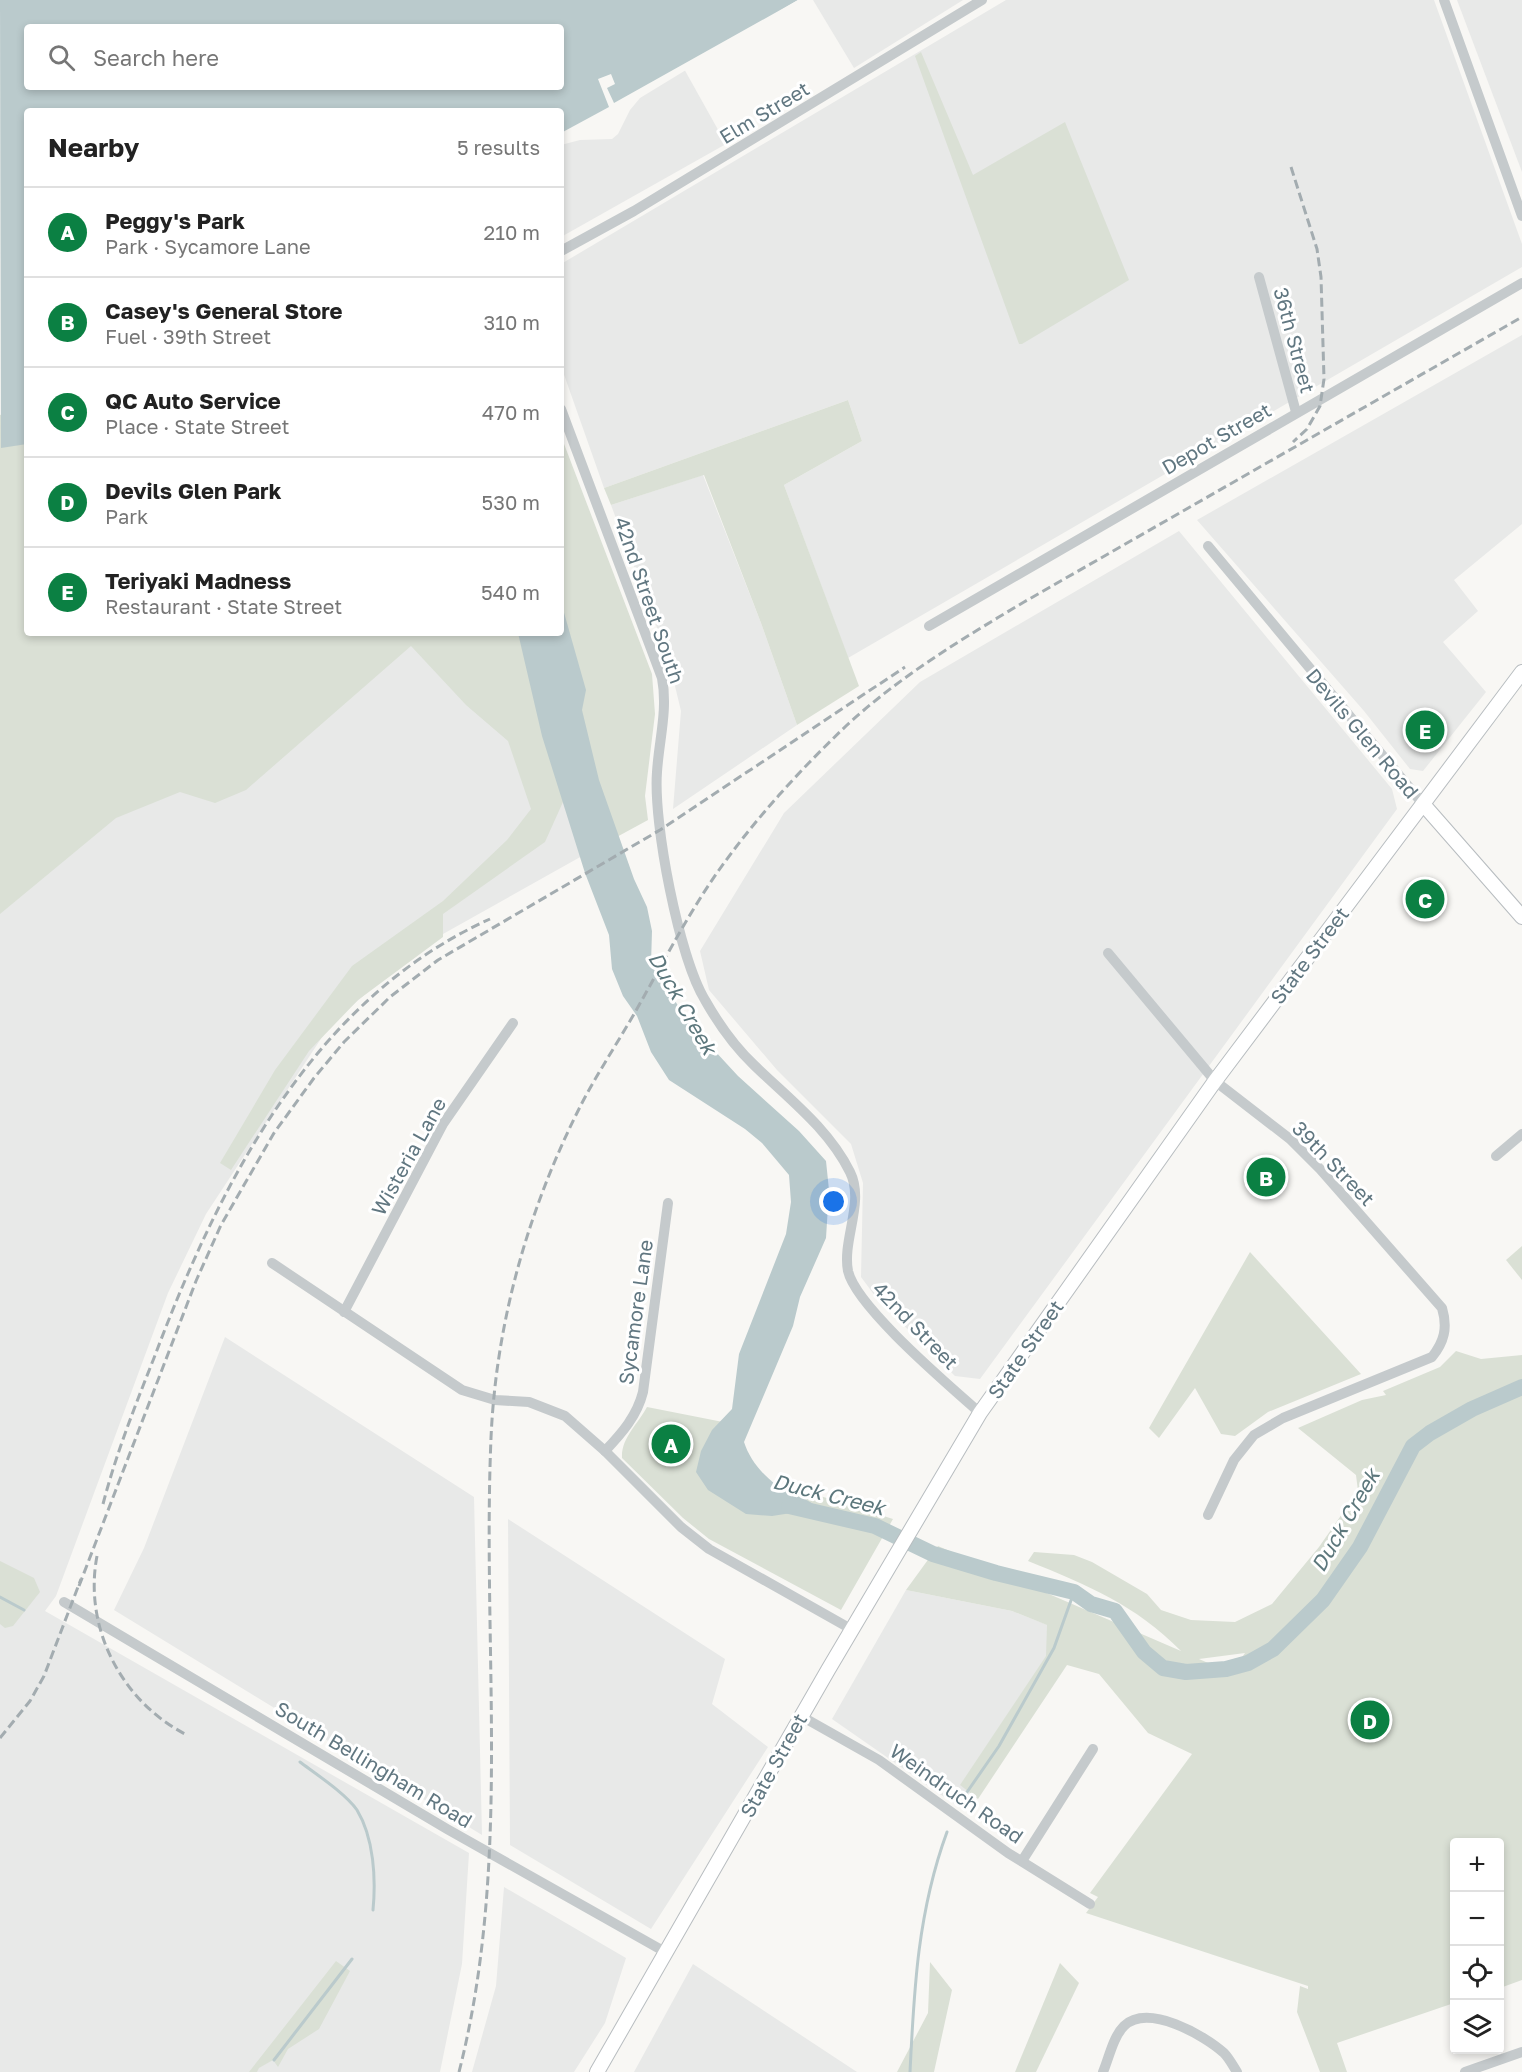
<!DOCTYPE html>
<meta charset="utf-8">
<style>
body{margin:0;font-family:"Golos Text",sans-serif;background:#f2f2f2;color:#222}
.controls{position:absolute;right:18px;bottom:18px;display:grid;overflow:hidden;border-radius:6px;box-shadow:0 3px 9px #0003}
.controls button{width:54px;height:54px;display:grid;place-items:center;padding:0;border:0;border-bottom:2px solid #e0e0e0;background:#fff;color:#222;font:30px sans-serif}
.you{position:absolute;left:834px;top:1202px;width:21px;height:21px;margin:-15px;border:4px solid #fff;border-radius:50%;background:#1a73e8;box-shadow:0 0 0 9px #1a73e833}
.badge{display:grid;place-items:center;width:39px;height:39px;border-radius:50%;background:#0b8043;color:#fff;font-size:20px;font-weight:700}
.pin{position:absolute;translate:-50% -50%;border:3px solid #fff;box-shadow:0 2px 6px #0006}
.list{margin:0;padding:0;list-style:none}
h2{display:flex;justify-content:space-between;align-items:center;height:78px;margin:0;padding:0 24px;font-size:26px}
h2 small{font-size:20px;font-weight:400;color:#767676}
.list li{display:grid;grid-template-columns:39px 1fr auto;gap:18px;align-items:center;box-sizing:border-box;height:90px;padding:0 24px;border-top:2px solid #e0e0e0}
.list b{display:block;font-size:22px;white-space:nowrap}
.list p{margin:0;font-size:20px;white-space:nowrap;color:#767676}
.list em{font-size:20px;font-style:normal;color:#767676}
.icon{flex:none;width:33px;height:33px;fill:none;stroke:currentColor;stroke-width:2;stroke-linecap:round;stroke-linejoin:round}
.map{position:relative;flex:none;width:1522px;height:2072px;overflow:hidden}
.search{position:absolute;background:#fff;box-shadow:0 3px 9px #0003;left:24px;top:24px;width:540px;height:66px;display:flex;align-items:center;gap:15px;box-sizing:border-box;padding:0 21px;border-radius:6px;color:#767676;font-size:22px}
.panel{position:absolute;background:#fff;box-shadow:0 3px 9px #0003;left:24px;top:108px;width:540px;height:528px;border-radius:6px}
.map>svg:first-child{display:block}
.built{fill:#e8e9e8}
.green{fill:#dae0d5;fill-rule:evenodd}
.water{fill:#bacacc;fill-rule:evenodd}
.pier{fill:#f8f7f4}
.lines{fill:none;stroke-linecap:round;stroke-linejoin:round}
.stream{stroke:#bacacc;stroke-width:3}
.river{stroke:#bacacc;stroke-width:16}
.major-casing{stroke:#b8bdc0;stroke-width:16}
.minor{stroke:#c5cacc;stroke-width:10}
.major{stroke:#fff;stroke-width:14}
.rail{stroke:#a3acb0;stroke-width:3;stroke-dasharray:9 4.5;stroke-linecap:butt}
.labels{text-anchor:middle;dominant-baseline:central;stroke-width:6;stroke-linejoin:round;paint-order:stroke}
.street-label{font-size:20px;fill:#617781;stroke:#fff}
.water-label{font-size:21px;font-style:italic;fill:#5c777c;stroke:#fff}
</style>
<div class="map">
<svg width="1522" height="2072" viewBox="0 0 1522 2072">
<rect width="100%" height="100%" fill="#f8f7f4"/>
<g class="built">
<path d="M813,0h150l-109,68z"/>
<path d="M1006,0h428l88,244v23l-674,391 -64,-173 78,-44 -14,-41 -244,88 -43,-122v-102z"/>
<path d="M1457,0h65v172z"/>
<path d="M683,67l43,77 -165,93v-95z"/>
<path d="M1522,335v189l-68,56 24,31 -35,31 43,50 -63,79 -13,-2 -46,-58 -167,-191z"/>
<path d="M0,436l27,197h493l71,218 -173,97 -88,77 -124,189 -38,79 -112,303 -11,15 424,242 -7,111 -22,108h-440z"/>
<path d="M703,475l58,148 36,102 -124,84 8,-98 -13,-54 -57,-152z"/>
<path d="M1179,531l213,258 5,20 -417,570 -25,-3 -77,-76 -17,-23 2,-94 -12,-39 -74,-74 -68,-80 -9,-39 84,-138 136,-131z"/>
<path d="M225,1337l249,160 8,338 -368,-225 30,-62z"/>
<path d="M508,1519l217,140 -13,45 56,43 -117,182 -141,-84z"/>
<path d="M906,1590l106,21 61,24 -113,173 -128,-89z"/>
<path d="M504,1887l122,71 -21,65 -31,49h-102l24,-86z"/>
<path d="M693,1964l164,108h-223z"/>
</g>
<g class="green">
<path d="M921,52l52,123 92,-53 64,158 -107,64h-3l-104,-288z"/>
<path d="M848,400l14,41 -78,44 75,201 -62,39 -36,-102 -57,-148 -93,30 -7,-17z"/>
<path d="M27,407v226h491l49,160 -22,49 -102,72v23l-85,63 -49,51 -78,119 -11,-7 55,-93 77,-104 91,-65 64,-61 24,-31 -23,-68 -42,-36 -55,-59 -165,144 -31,13 -35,-11 -64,26 -116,96v-499z"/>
<path d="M561,436l91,238 3,40 -10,82 3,24 -57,31 -30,-218z"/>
<path d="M1522,1246v34l-16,-20z"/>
<path d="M1250,1252l111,122 -93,38 -33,24 -14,-2 -26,-46 -36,50 -10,-10z"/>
<path d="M1456,1351l25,8 41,-4v625l-22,8v-146h-46v161l-117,40 10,29h-27l-23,-60 3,-26 8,3v-3l-222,-73 12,-16 -8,-4 102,-139 -44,-21 -49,-59 -32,-9 -89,134 -18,-14 86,-129 1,-31 -35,-14 -106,-21 32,-44 243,105c-45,-46 -94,-66 -153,-90l6,-9 40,3 18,7 55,32 14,16 30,10 44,2 37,-18 47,-57 39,-56 -2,-16 -58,-47 64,-28 24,-5 -3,-4 57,-24zM1245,1653l-14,20 -32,-14z"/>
<path d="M647,1407l81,16 23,72 44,-7 98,31 -52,91 -132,-71 -26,-21 -61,-60c-1,-20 16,-34 25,-51z"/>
<path d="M0,1561l34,17 6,14 -27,34 -8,2 -5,-4z"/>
<path d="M336,1961l14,10 -31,58 -31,20 -10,18 -5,-7 -14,8 -2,4h-8z"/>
<path d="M930,1962l22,28 -18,82h-37l31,-59z"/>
<path d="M1060,1963l19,20 -43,89h-21z"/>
</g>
<g class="water">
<path d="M0,0h798l-237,142v-31h-534v333l-26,4zM27,27h534v60h-534z"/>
<path d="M561,602l25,88 -4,20 17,70 35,99 13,28 5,24 -1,33 39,60 48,52 61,55 27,30 3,29 -3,48 -26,59 -7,29 -49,116c7,22 26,42 48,52 8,3 14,5 21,10l-2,6 -39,6 -26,-2 -38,-24 -12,-18 5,-21 11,-21 20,-21 7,-55 47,-120 5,-32 -2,-27 -27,-32 -17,-14 -76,-49 -18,-28 -14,-36 -14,-20 -11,-27 -3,-34 -24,-62 -43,-137 -24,-103h43z"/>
</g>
<path class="pier" d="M798,0h3l-161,98 -10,12 -12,24 -6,5 -32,1 -19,5v-12l48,-26 -11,-28 13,-5 4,10 -8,4 7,15z"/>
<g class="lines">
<g class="stream">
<path d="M0,1597l24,13"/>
<path d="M300,1762c16,12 46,32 57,48 17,28 19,69 16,100"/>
<path d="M965,1795l34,-49 55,-98 20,-56"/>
<path d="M274,2060l78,-101"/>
<path d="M910,2072c4,-84 8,-161 37,-240"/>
</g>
<path class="river" d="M789,1506l86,20 58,28 63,19 78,19 17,12 24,7 29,41 19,16 23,4 40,-3 22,-6 25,-14 50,-49 37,-53 53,-101 17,-13 42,-24 50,-22"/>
<defs>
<g id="major">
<path d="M1423,804l99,113"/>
<path d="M597,2072l231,-402 152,-257 235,-332 307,-409"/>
</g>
</defs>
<use href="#major" class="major-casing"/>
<g class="minor">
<path d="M1444,0l78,216"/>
<path d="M561,251l73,-40 348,-211"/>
<path d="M1259,277l37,135"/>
<path d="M561,409l101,269c6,32 -3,62 -5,94 -4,51 22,185 48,228 13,23 30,47 49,65 35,34 74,63 96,107 15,30 -8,68 -2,99 8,36 102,115 132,142"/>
<path d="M1208,546l215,258"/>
<path d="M929,626l593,-343"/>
<path d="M1108,953l107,128 75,58 30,30 122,139c6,20 2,34 -10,49l-149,61 -29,17 -20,25 -26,55"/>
<path d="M1496,1156l26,-22"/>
<path d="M272,1263l190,127 33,10 34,2 36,14 40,35 76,76 28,22 142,80"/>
<path d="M344,1312l99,-188 70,-101"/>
<path d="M605,1451c17,-18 32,-35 38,-59l25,-189"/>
<path d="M64,1602l383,227 220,124"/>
<path d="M801,1716l78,44 129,93 82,51"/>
<path d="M1022,1861l71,-112"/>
<path d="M1103,2072c6,-14 10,-35 21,-46 24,-23 80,9 100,27 5,5 9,13 13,19"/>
<path d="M1465,2072l57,-20"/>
</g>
<use href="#major" class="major"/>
<g class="rail">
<path d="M1291,167l26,82 4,28 3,102 -4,27 -13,23 -14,13"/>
<path d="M103,1504c13,-50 32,-98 51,-146 65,-173 158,-359 336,-439"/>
<path d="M97,1556c-14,73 26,147 90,179"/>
<path d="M79,1586l117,-305 25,-56 53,-92 40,-55 30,-36 46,-45 48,-37 222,-130 245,-163"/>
<path d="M0,1738l30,-37 14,-25 37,-97"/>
<path d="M459,2072c53,-208 23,-422 32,-634 5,-117 38,-232 92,-337 17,-32 37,-62 55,-94 26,-46 50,-93 81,-137 37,-52 81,-100 127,-144 54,-50 116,-87 178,-124l498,-285"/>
</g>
</g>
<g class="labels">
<g class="street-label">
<text transform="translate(764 112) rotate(-31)">Elm Street</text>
<text transform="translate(1295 340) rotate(75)">36th Street</text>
<text transform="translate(1216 438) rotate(-30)">Depot Street</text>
<text transform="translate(650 600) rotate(71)">42nd Street South</text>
<text transform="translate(1363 733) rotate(50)">Devils Glen Road</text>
<text transform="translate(1309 955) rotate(-53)">State Street</text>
<text transform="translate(408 1156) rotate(-61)">Wisteria Lane</text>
<text transform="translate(1334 1163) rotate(46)">39th Street</text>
<text transform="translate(635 1312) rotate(-82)">Sycamore Lane</text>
<text transform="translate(916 1325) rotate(46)">42nd Street</text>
<text transform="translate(1025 1349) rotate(-55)">State Street</text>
<text transform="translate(374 1764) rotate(31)">South Bellingham Road</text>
<text transform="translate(773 1765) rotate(-61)">State Street</text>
<text transform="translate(957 1793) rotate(35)">Weindruch Road</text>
</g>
<g class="water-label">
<text transform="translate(683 1003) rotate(60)">Duck Creek</text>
<text transform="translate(829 1494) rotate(14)">Duck Creek</text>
<text transform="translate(1345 1520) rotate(-60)">Duck Creek</text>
</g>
</g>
</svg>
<div class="controls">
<button>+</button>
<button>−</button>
<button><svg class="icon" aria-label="locate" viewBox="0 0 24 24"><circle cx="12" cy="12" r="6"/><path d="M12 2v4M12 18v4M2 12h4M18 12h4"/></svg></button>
<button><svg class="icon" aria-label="layers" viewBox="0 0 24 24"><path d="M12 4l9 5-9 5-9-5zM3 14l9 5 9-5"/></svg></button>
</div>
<div class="you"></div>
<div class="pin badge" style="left:671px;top:1444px">A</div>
<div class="pin badge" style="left:1266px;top:1177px">B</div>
<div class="pin badge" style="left:1425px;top:899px">C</div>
<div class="pin badge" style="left:1370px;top:1720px">D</div>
<div class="pin badge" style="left:1425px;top:730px">E</div>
<div class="search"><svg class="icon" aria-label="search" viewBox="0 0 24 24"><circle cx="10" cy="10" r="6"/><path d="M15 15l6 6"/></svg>Search here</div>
<section class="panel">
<h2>Nearby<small>5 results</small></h2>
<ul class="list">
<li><span class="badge">A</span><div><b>Peggy's Park</b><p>Park · Sycamore Lane</p></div><em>210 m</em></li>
<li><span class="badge">B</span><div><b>Casey's General Store</b><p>Fuel · 39th Street</p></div><em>310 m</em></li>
<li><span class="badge">C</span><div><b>QC Auto Service</b><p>Place · State Street</p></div><em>470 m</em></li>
<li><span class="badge">D</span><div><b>Devils Glen Park</b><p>Park</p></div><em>530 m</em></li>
<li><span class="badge">E</span><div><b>Teriyaki Madness</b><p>Restaurant · State Street</p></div><em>540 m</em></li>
</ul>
</section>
</div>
